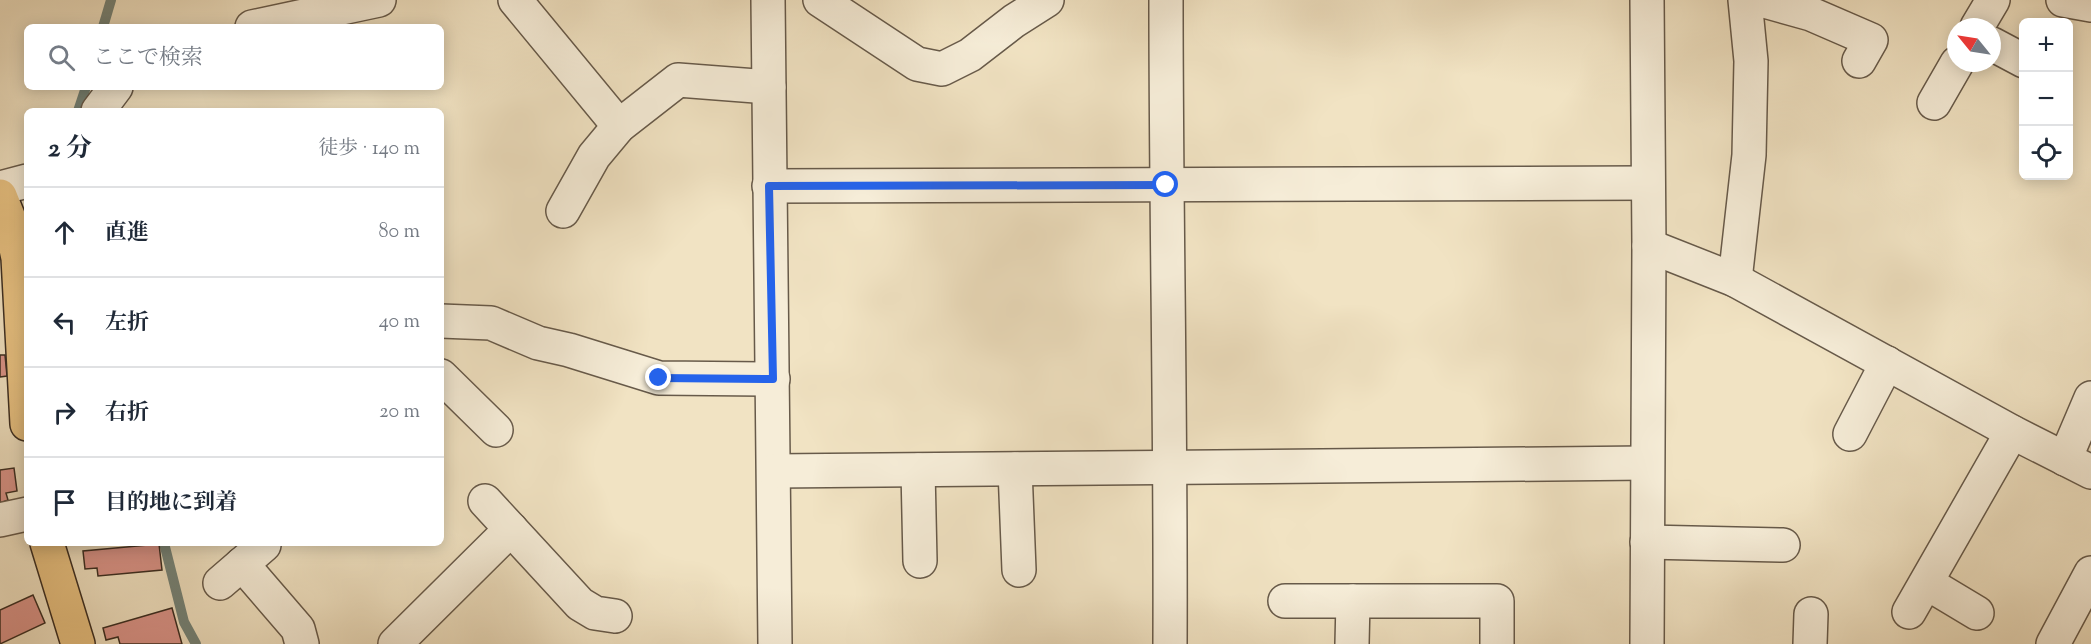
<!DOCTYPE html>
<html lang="ja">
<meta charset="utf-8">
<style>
body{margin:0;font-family:"Sorts Mill Goudy","Noto Serif JP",serif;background:#f6f6f7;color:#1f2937}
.controls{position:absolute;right:18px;top:18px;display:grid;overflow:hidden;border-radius:9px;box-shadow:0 3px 15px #0003}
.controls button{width:54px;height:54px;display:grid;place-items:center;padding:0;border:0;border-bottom:2px solid #e0e1e3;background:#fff;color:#1f2937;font:30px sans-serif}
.compass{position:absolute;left:1947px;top:18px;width:54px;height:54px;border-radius:50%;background:#fff;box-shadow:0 3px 15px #0003;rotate:300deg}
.stop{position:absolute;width:18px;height:18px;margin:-14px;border:4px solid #2563eb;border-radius:50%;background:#fff}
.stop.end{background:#2563eb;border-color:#fff;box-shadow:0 2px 6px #0008}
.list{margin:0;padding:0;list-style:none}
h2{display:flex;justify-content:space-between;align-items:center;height:78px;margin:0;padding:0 24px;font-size:26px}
h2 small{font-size:20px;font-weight:400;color:#747a83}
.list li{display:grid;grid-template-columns:39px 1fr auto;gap:18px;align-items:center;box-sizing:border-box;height:90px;padding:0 24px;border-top:2px solid #e0e1e3}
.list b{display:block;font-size:22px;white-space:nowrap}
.list em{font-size:20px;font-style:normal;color:#747a83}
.icon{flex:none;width:33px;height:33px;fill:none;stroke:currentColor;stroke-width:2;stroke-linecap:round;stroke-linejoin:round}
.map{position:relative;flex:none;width:2091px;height:644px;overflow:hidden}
.search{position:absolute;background:#fff;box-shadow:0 3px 15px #0003;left:24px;top:24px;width:420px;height:66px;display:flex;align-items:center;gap:15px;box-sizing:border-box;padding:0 21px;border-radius:9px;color:#747a83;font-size:22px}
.panel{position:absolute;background:#fff;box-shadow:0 3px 15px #0003;left:24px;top:108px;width:420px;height:438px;border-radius:9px}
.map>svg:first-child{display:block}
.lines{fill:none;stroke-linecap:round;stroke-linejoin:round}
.stream{stroke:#74847a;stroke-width:10}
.building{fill:#d99389;stroke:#392c21;stroke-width:1.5}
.minor-casing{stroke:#675a4a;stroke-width:36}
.major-casing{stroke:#392c21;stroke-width:36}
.minor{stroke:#f6edd8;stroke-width:33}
.major{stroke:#e8c282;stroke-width:33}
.route{stroke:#2563eb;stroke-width:8}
</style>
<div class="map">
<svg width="2091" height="644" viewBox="0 0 2091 644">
<rect width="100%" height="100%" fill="#f1e3c3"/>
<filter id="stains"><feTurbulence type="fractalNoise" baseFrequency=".00333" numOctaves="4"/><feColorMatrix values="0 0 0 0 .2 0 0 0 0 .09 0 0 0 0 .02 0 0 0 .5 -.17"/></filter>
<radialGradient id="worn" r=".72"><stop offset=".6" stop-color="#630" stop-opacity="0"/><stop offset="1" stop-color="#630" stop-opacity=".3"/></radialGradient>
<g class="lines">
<g class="stream">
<path d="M103,27l8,-27"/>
<path d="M78,111l8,-24"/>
<path d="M164,543l20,79 12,22"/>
</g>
</g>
<g class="building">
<path d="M0,355h5l2,21 -7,1z"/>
<path d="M14,468l3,23 -11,2 2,7 -8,3v-33z"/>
<path d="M159,544l3,26 -64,6 -1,-8 -12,1 -2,-18z"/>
<path d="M33,595l12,28 -45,21v-34z"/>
<path d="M172,608l10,36h-62l-2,-7 -12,3 -3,-12z"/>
</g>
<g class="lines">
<defs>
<g id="minor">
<path d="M515,0l104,126"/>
<path d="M768,0l7,644"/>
<path d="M820,0l97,64 25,5 28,-14 44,-34 33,-21"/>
<path d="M1166,0c0,215 5,429 4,644"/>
<path d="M1761,0l50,14 60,26 -12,21"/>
<path d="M2063,0l28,5"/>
<path d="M252,27l127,-27"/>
<path d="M1977,27l16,-27"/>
<path d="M1992,44l32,17"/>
<path d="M1934,103l23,-40"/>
<path d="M98,111l18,-24"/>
<path d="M769,186l878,-3"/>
<path d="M0,188l27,-7"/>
<path d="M563,211l31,-55 25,-30 59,-46 91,7"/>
<path d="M1649,246l86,34 277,152 79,40"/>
<path d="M1735,280l14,-125 2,-94 -6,-61"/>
<path d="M441,321l50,2 47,20 31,7 90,28 114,1"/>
<path d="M441,376l55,54"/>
<path d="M1850,434l37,-71"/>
<path d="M2065,459l26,-61"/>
<path d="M1015,469l4,101"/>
<path d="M918,470l2,91"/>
<path d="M774,471l873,-8"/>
<path d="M485,501l95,103 15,9 20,3"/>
<path d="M0,520l27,-6"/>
<path d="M1647,542l136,3"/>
<path d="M242,564l56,65 4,15"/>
<path d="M220,583l44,-38"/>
<path d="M1927,583l50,30"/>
<path d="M1285,601h212v43"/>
<path d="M1909,612l103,-180"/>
<path d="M395,644l116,-115"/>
<path d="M1352,644l1,-43"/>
<path d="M1647,644l2,-398 -2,-246"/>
<path d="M1810,644l1,-30"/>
<path d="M2053,644l38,-71"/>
</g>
<g id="major">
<path d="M0,196l10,25 8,37 9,166"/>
<path d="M47,543l31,101"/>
</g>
</defs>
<use href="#minor" class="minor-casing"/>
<use href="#major" class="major-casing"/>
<use href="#minor" class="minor"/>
<use href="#major" class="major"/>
</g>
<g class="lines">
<path class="route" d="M659,378l114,1 -4,-193 397,-1"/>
</g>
<rect width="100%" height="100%" filter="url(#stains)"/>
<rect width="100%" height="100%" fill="url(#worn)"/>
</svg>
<div class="controls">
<button>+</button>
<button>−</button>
<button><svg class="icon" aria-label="locate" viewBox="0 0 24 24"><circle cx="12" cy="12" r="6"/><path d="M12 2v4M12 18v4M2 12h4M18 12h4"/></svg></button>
</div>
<svg class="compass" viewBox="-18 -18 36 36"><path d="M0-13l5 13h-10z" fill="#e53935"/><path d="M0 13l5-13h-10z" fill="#747a83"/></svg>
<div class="stop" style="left:1166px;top:185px"></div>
<div class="stop end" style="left:659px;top:378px"></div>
<div class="search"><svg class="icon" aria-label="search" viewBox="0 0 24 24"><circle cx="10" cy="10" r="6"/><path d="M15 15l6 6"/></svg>ここで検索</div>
<section class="panel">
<h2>2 分<small>徒歩 · 140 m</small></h2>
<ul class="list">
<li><svg class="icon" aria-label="ahead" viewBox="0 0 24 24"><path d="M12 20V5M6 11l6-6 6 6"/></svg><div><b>直進</b></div><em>80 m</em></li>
<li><svg class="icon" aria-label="left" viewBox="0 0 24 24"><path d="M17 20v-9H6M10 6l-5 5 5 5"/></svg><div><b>左折</b></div><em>40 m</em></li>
<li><svg class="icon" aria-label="right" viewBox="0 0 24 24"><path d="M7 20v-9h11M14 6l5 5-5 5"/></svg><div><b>右折</b></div><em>20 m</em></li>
<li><svg class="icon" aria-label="arrive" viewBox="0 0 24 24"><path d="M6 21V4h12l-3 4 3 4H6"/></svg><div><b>目的地に到着</b></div></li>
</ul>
</section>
</div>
